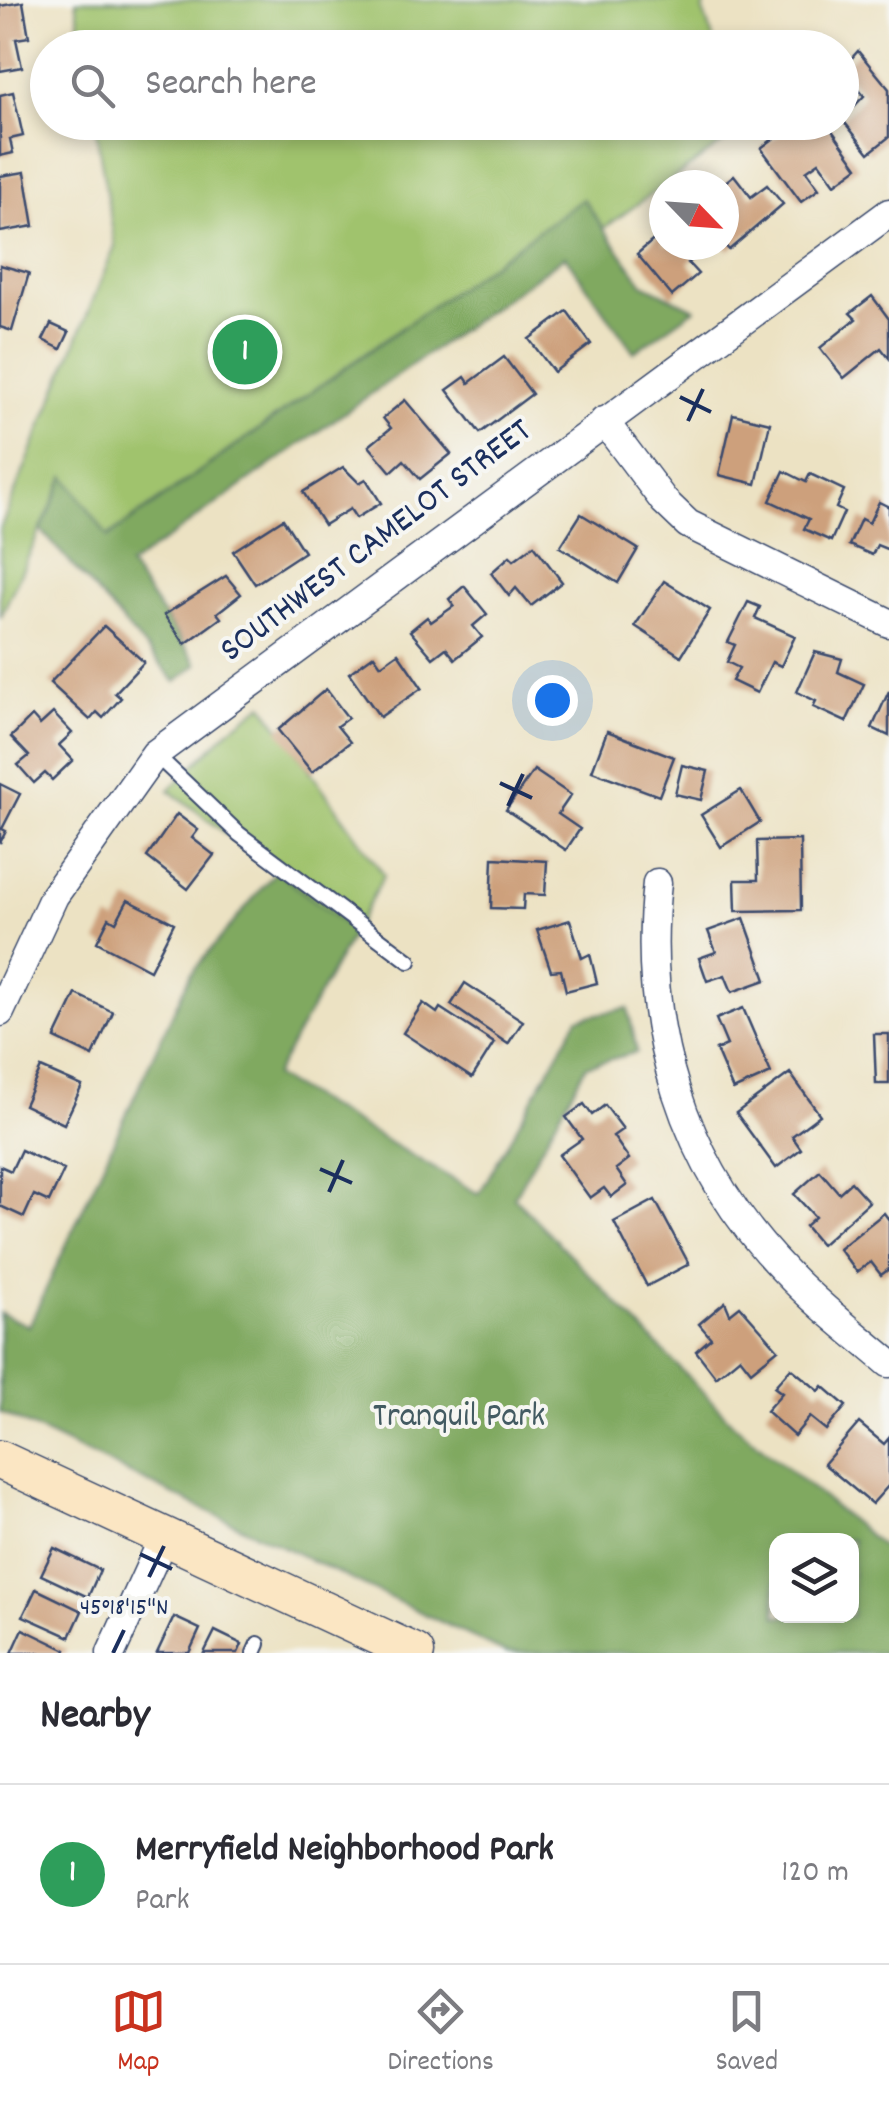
<!DOCTYPE html>
<meta charset="utf-8">
<style>
body{margin:0;font-family:Dekko,sans-serif;background:#f7f7f7;color:#2b2b33}
.controls{position:absolute;right:30px;bottom:30px;display:grid;overflow:hidden;border-radius:20px;box-shadow:0 5px 15px #0003}
.controls button{width:90px;height:90px;display:grid;place-items:center;padding:0;border:0;border-bottom:2px solid #e1e1e2;background:#fff;color:#2b2b33;font:50px sans-serif}
.compass{position:absolute;left:649px;top:170px;width:90px;height:90px;border-radius:50%;background:#fff;box-shadow:0 5px 15px #0003;rotate:115deg}
.you{position:absolute;left:552px;top:700px;width:35px;height:35px;margin:-25px;border:8px solid #fff;border-radius:50%;background:#1a73e8;box-shadow:0 0 0 15px #1a73e833}
.badge{display:grid;place-items:center;width:65px;height:65px;border-radius:50%;background:#c8321e;color:#fff;font-size:32px;font-weight:700}
.pin{position:absolute;translate:-50% -50%;border:5px solid #fff;box-shadow:0 2px 10px #0006}
.list{margin:0;padding:0;list-style:none}
h2{display:flex;justify-content:space-between;align-items:center;height:130px;margin:0;padding:0 40px;font-size:42px}
h2 small{font-size:32px;font-weight:400;color:#7c7c81}
.list li{display:grid;grid-template-columns:65px 1fr auto;gap:30px;align-items:center;box-sizing:border-box;height:180px;padding:0 40px;border-top:2px solid #e1e1e2}
.list b{display:block;font-size:38px;white-space:nowrap}
.list p{margin:0;font-size:32px;white-space:nowrap;color:#7c7c81}
.list em{font-size:32px;font-style:normal;color:#7c7c81}
.icon{flex:none;width:55px;height:55px;fill:none;stroke:currentColor;stroke-width:2;stroke-linecap:round;stroke-linejoin:round}
.map{position:relative;flex:none;width:889px;height:1653px;overflow:hidden}
.search{position:absolute;background:#fff;box-shadow:0 5px 15px #0003;left:30px;right:30px;top:30px;height:110px;display:flex;align-items:center;gap:25px;box-sizing:border-box;padding:0 35px;border-radius:55px;color:#7c7c81;font-size:38px}
.sheet{height:310px;background:#fff}
nav{display:flex;justify-content:space-around;align-items:center;box-sizing:border-box;height:140px;border-top:2px solid #e1e1e2;background:#fff;font-size:28px;color:#7c7c81}
nav a{display:grid;justify-items:center;gap:5px}
nav .on{color:#c8321e}
.map>svg:first-child{display:block}
.green{fill:#a0c36d;stroke:#5e7966;stroke-width:2.5}
.forest{fill:#80a960;stroke:#4e6c5f;stroke-width:2.5;fill-rule:evenodd}
.building{fill:#cda07c}
.lines{fill:none;stroke-linecap:round;stroke-linejoin:round}
.lane-casing{stroke:#3a4a6d;stroke-width:18}
.street-casing{stroke:#3a4a6d;stroke-width:31}
.secondary-casing{stroke:#3a4a6d;stroke-width:41}
.lane{stroke:#fff;stroke-width:14}
.street{stroke:#fff;stroke-width:28}
.secondary{stroke:#fbe6c3;stroke-width:38}
.ticks{fill:none;stroke:#1b2f5e;stroke-width:4}
.labels{text-anchor:middle;dominant-baseline:central;stroke-width:8;stroke-linejoin:round;paint-order:stroke}
.street-label{font-size:35px;fill:#1b2f5e;stroke:#f6f6f2}
.park-label{font-size:35px;fill:#435b62;stroke:#f6f6f2}
.ticks-label{font-size:25px;text-anchor:middle;fill:#1b2f5e;stroke:#f6f6f2;stroke-width:8;stroke-linejoin:round;paint-order:stroke}
</style>
<div class="map">
<svg width="889" height="1653" viewBox="0 0 889 1653">
<rect width="100%" height="100%" fill="#f6f6f2"/>
<filter id="ink" filterUnits="userSpaceOnUse"><feTurbulence type="fractalNoise" baseFrequency=".01" numOctaves="2"/><feDisplacementMap in="SourceGraphic" scale="20" xChannelSelector="R" yChannelSelector="G"/><feConvolveMatrix kernelMatrix="1 2 1 2 8 2 1 2 1" color-interpolation-filters="sRGB"/></filter>
<filter id="wash" filterUnits="userSpaceOnUse"><feTurbulence type="fractalNoise" baseFrequency=".0048" numOctaves="4" result="noise"/><feDisplacementMap in="SourceGraphic" scale="40" xChannelSelector="R" yChannelSelector="G"/><feGaussianBlur stdDeviation="2.25" result="paint"/><feColorMatrix in="noise" values="0 0 0 0 0 0 0 0 0 0 0 0 0 0 0 0 0 1.4 0 .05"/><feComposite in="paint" operator="in"/></filter>
<g filter="url(#wash)">
<rect width="100%" height="100%" fill="#ece2c3"/>
<g class="green">
<path d="M76,0h630l-3,11 13,36h-633z"/>
<path d="M95,123h648l2,4 -141,101 -22,-28 -475,337 -42,-60 -65,141v-89l115,-283z"/>
<path d="M263,704l121,171 -30,56 -185,-141 59,-59z"/>
</g>
<g class="forest">
<path d="M583,199l60,85 52,25 -61,43 -69,-96 -436,310 68,98 -21,18 -135,-152 24,-54 43,61z"/>
<path d="M276,871l78,60 -80,145 205,118 99,-176 50,-10 9,44 -51,14 -72,131 221,228 154,127v101h-383l-506,-241v-99l29,13 161,-351zM852,1540v76h-76v-76z"/>
</g>
<g id="blocks">
<g class="building">
<path d="M23,2l6,35 -13,2 6,28 -22,4v-65z"/>
<path d="M858,51l31,38v48l-20,16 -27,-34 22,-23 -22,-27z"/>
<path d="M13,92l10,44 -13,3 3,14 -13,3v-61z"/>
<path d="M796,122h30l32,45 -23,17 -16,-22 -13,9 13,18 -18,13 -40,-54z"/>
<path d="M25,172l9,54 -34,6v-56z"/>
<path d="M734,175l17,22 16,-12 16,19 -54,46 -5,-6v-29l5,-4 -5,-6v-22z"/>
<path d="M664,231v14h46l-22,18 10,11 -26,22 -35,-42z"/>
<path d="M0,265l29,8 -17,58 -12,-4z"/>
<path d="M872,296l17,23v39l-8,-10 -37,30 -24,-30 36,-29 -6,-6z"/>
<path d="M567,311l24,33 -37,28 -25,-33z"/>
<path d="M51,324l18,8 -8,17 -18,-9z"/>
<path d="M504,357l28,37 -52,39 -33,-43 18,-13 4,6z"/>
<path d="M405,400l46,54 -31,25 -16,-19 -13,12 -22,-26 22,-18 -8,-10z"/>
<path d="M733,414l37,9 -14,61 -37,-9z"/>
<path d="M343,467l16,16 7,-4 15,24 -25,15 -6,-9 -26,16 -21,-33z"/>
<path d="M784,471l22,11 4,-8 34,16 -8,18 8,4 -13,29 -27,-12 5,-10 -39,-18z"/>
<path d="M879,502l10,5v43l-12,-5 -5,10 -23,-10 12,-26 8,4z"/>
<path d="M581,514l57,35 -20,34 -58,-36z"/>
<path d="M283,519l21,33 -49,32 -22,-33z"/>
<path d="M534,545l28,37 -31,24 -15,-18 -7,8 -18,-23 19,-17 4,4z"/>
<path d="M226,576l15,18 -24,19 4,5 -36,26 -21,-29z"/>
<path d="M664,581l46,29 -29,46 -46,-30z"/>
<path d="M464,586l23,28 -14,12 9,11 -27,22 -9,-11 -13,10 -23,-27 17,-14 4,5 23,-16 -5,-7z"/>
<path d="M748,602l12,5 -5,11 40,18 -14,30 -9,-4 -15,31 -25,-12 7,-13 -12,-6 8,-17 -7,-3z"/>
<path d="M104,626l40,36 -29,31 6,5 -18,20 -6,-6 -7,8 -40,-37z"/>
<path d="M815,652l27,7 -4,13 26,12 -18,38 -33,-15 3,-6 -19,-9z"/>
<path d="M398,653l24,35 -42,29 -31,-44 25,-18 7,10z"/>
<path d="M326,689l22,29 -11,8 13,16 -38,30 -34,-42z"/>
<path d="M889,691v45l-17,-8z"/>
<path d="M53,713l19,20 -13,12 14,15 -21,20 -7,-7 -11,10 -16,-18 11,-9 -18,-19 21,-21 8,9z"/>
<path d="M607,731l67,26 -15,39 -67,-25z"/>
<path d="M682,765l26,6 -7,29 -26,-6z"/>
<path d="M534,770l37,25 -13,19 22,15 -14,21 -60,-40z"/>
<path d="M0,784l20,10 -18,35 4,2 -6,12z"/>
<path d="M741,790l19,32 -39,25 -20,-32z"/>
<path d="M177,814l21,16 -6,8 22,17 -26,34 -41,-32z"/>
<path d="M800,840l1,70 -65,1 -1,-31h23l-1,-39z"/>
<path d="M493,858l54,3 -2,34 -21,-1 -1,15 -32,-1z"/>
<path d="M128,900l46,23 -24,47 -53,-28 12,-24 7,4z"/>
<path d="M744,918l22,62 -34,12 -7,-17 -18,6 -8,-23 17,-6 -8,-21z"/>
<path d="M570,920l12,38 8,-4 7,29 -31,8 -5,-21 -10,1 -14,-41z"/>
<path d="M465,983l58,38 -15,23 -57,-39z"/>
<path d="M76,994l37,18 -20,44 -38,-18z"/>
<path d="M423,1003l14,10 3,-5 54,35 -22,35 -69,-45z"/>
<path d="M743,1008l28,65 -38,17 -17,-40 11,-5 -11,-26z"/>
<path d="M874,1034h15v50h-13z"/>
<path d="M41,1068l41,18 -18,38 -40,-19z"/>
<path d="M790,1073l30,42 -28,21 9,13 -25,19 -40,-55z"/>
<path d="M584,1104l8,11 13,-10 18,24 -10,7 16,23 -13,10 11,16 -16,12 -7,-9 -14,10 -31,-43 23,-16 -16,-22z"/>
<path d="M21,1150l43,20 -15,32 -15,-7 -10,22 -24,-11v-40l11,5z"/>
<path d="M820,1171l19,22 12,-11 18,20 -48,43 -16,-19 10,-9 -21,-23z"/>
<path d="M655,1200l34,64 -42,22 -33,-64z"/>
<path d="M884,1213l5,7v49l-8,6 -10,-13 -14,10 -18,-23z"/>
<path d="M725,1302l5,12 10,-8 38,43 -27,22 -11,-14 -24,20 -20,-26 15,-13 -12,-14z"/>
<path d="M791,1368l28,23 4,-5 23,20 -20,24 -16,-13 -16,19 -28,-25 16,-18 -8,-6z"/>
<path d="M859,1423l25,21 5,-6v47l-17,19 -48,-40z"/>
<path d="M54,1548l46,22 -12,27 -47,-22z"/>
<path d="M36,1589l46,22 -12,26 -47,-21z"/>
<path d="M174,1617l26,12 -11,24h-32z"/>
<path d="M23,1629l43,21 -1,3h-53z"/>
<path d="M215,1631l27,13 -4,9h-34z"/>
</g>
</g>
</g>
<g filter="url(#ink)">
<use href="#blocks" fill-opacity="0" stroke="#3a4a6d" stroke-width="2.5"/>
<g class="lines">
<defs>
<g id="lane">
<path d="M155,754l84,80 170,127"/>
<path d="M254,1653l4,-9"/>
</g>
<g id="street">
<path d="M604,421l60,80 24,23 201,99"/>
<path d="M657,883c-16,145 25,282 128,388 32,34 69,62 104,92"/>
<path d="M0,1012l54,-116 101,-142 734,-541"/>
<path d="M111,1653l52,-114"/>
</g>
<path id="secondary" d="M0,1460l415,193"/>
</defs>
<use href="#lane" class="lane-casing"/>
<use href="#street" class="street-casing"/>
<use href="#secondary" class="secondary-casing"/>
<use href="#lane" class="lane"/>
<use href="#street" class="street"/>
<use href="#secondary" class="secondary"/>
</g>
</g>
<path class="ticks" d="M680,397l31,15M688,421l15,-32M500,783l32,15M508,806l15,-32M320,1169l32,14M329,1192l14,-32M140,1554l32,15M149,1577l15,-31M113,1653l11,-23"/>
<g class="labels">
<g class="street-label">
<text transform="translate(377 542) rotate(-37)">SOUTHWEST CAMELOT STREET</text>
</g>
<g class="park-label">
<text x="459" y="1418">Tranquil Park</text>
</g>
</g>
<g class="ticks-label">
<text x="124" y="1614">45°18'15"N</text>
</g>
</svg>
<div class="controls">
<button><svg class="icon" aria-label="layers" viewBox="0 0 24 24"><path d="M12 4l9 5-9 5-9-5zM3 14l9 5 9-5"/></svg></button>
</div>
<svg class="compass" viewBox="-18 -18 36 36"><path d="M0-13l5 13h-10z" fill="#e53935"/><path d="M0 13l5-13h-10z" fill="#7c7c81"/></svg>
<div class="you"></div>
<div class="pin badge" style="left:245px;top:352px;background:#2e9e5b">1</div>
<div class="search"><svg class="icon" aria-label="search" viewBox="0 0 24 24"><circle cx="10" cy="10" r="6"/><path d="M15 15l6 6"/></svg>Search here</div>
</div>
<section class="sheet">
<h2>Nearby<small></small></h2>
<ul class="list">
<li><span class="badge" style="background:#2e9e5b">1</span><div><b>Merryfield Neighborhood Park</b><p>Park</p></div><em>120 m</em></li>
</ul>
</section>
<nav>
<a class="on"><svg class="icon" aria-label="map" viewBox="0 0 24 24"><path d="M3 6l6-2 6 2 6-2v14l-6 2-6-2-6 2zM9 4v14M15 6v14"/></svg>Map</a>
<a><svg class="icon" aria-label="directions" viewBox="0 0 24 24"><path d="M12 3l9 9-9 9-9-9zM9 14v-3h6M13 9l2 2-2 2"/></svg>Directions</a>
<a><svg class="icon" aria-label="saved" viewBox="0 0 24 24"><path d="M7 4h10v16l-5-4-5 4z"/></svg>Saved</a>
</nav>
